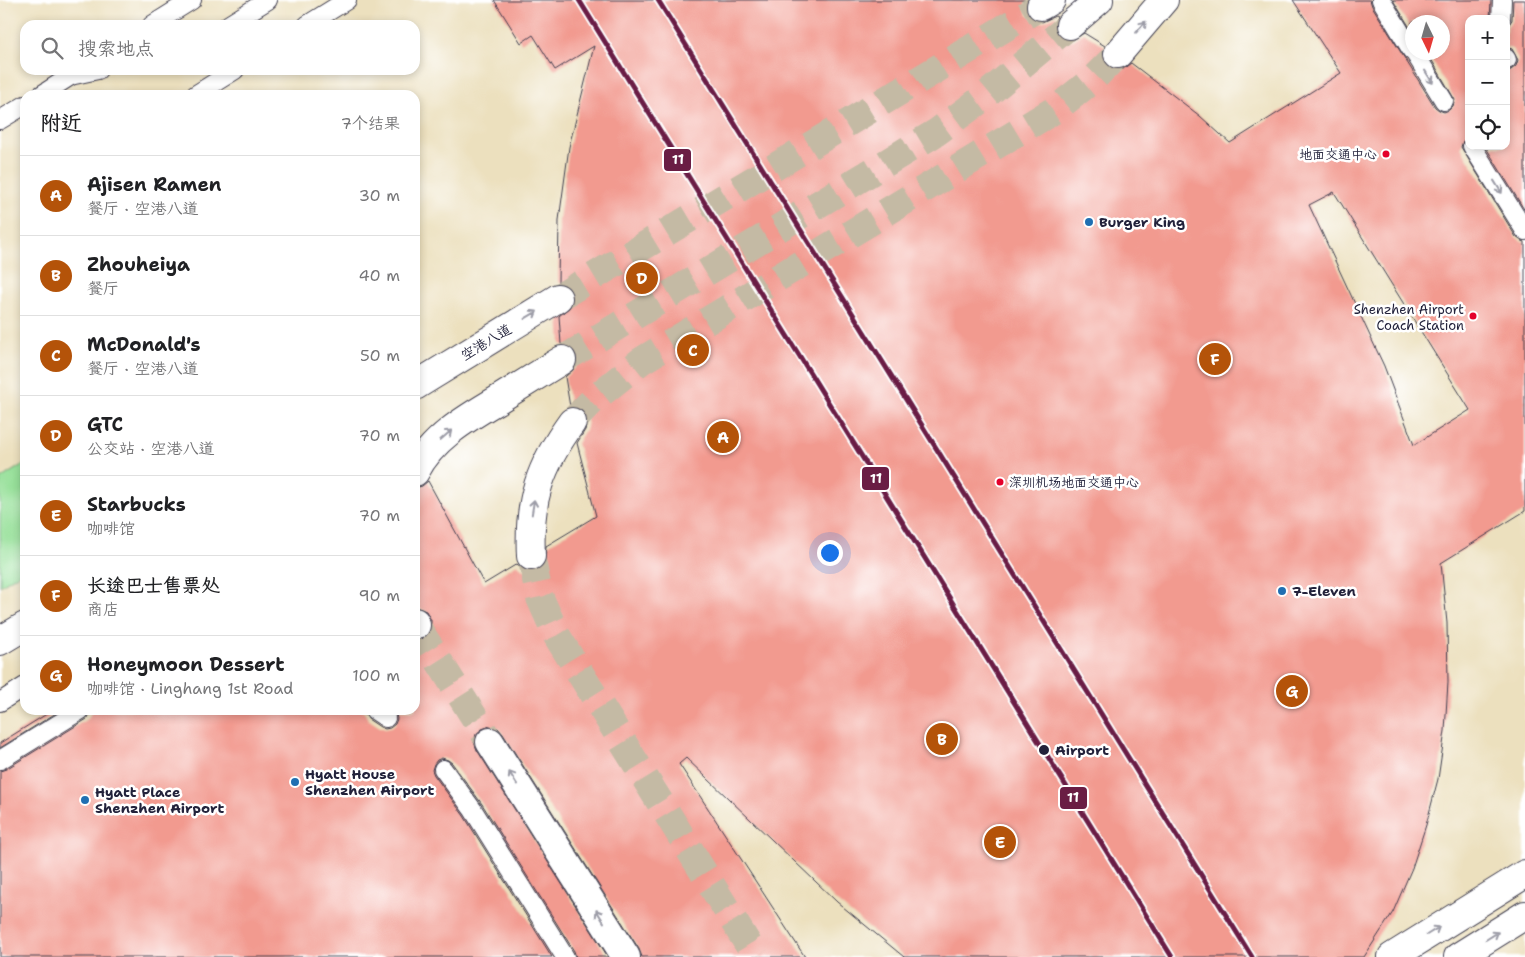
<!DOCTYPE html>
<html lang="zh">
<meta charset="utf-8">
<style>
body{margin:0;font-family:"Shantell Sans","LXGW WenKai TC",sans-serif;background:#f6f6f6;color:#202124}
.controls{position:absolute;right:15px;top:15px;display:grid;overflow:hidden;border-radius:10px;box-shadow:0 2px 8px #0003}
.controls button{width:45px;height:45px;display:grid;place-items:center;padding:0;border:0;border-bottom:1px solid #e0e0e0;background:#fff;color:#202124;font:25px sans-serif}
.compass{position:absolute;left:1405px;top:15px;width:45px;height:45px;border-radius:50%;background:#fff;box-shadow:0 2px 8px #0003;rotate:175deg}
.you{position:absolute;left:829px;top:552px;width:18px;height:18px;margin:-12px;border:4px solid #fff;border-radius:50%;background:#1a73e8;box-shadow:0 0 0 8px #1a73e833}
.badge{display:grid;place-items:center;width:32px;height:32px;border-radius:50%;background:#b45309;color:#fff;font-size:16px;font-weight:700}
.pin{position:absolute;translate:-50% -50%;border:2px solid #fff;box-shadow:0 1px 5px #0006}
.list{margin:0;padding:0;list-style:none}
h2{display:flex;justify-content:space-between;align-items:center;height:65px;margin:0;padding:0 20px;font-size:21px}
h2 small{font-size:16px;font-weight:400;color:#757577}
.list li{display:grid;grid-template-columns:32px 1fr auto;gap:15px;align-items:center;box-sizing:border-box;height:80px;padding:0 20px;border-top:1px solid #e0e0e0}
.list b{display:block;font-size:19px;white-space:nowrap}
.list p{margin:0;font-size:16px;white-space:nowrap;color:#757577}
.list em{font-size:16px;font-style:normal;color:#757577}
.icon{flex:none;width:28px;height:28px;fill:none;stroke:currentColor;stroke-width:2;stroke-linecap:round;stroke-linejoin:round}
.map{position:relative;flex:none;width:1525px;height:957px;overflow:hidden}
.search{position:absolute;background:#fff;box-shadow:0 2px 8px #0003;left:20px;top:20px;width:400px;height:55px;display:flex;align-items:center;gap:12px;box-sizing:border-box;padding:0 18px;border-radius:15px;color:#757577;font-size:19px}
.panel{position:absolute;background:#fff;box-shadow:0 2px 8px #0003;left:20px;top:90px;width:400px;height:625px;border-radius:15px}
.map>svg:first-child{display:block}
.green{fill:#97e09a;stroke:#5c816a}
.building{fill:#f29a8f;fill-rule:evenodd}
.lines{fill:none;stroke-linecap:round;stroke-linejoin:round}
.street-tunnel{stroke:#c4baa4;stroke-width:28;stroke-dasharray:28 14;stroke-linecap:butt}
.secondary-tunnel{stroke:#c4baa4;stroke-width:28;stroke-dasharray:28 14;stroke-linecap:butt}
.lane-casing{stroke:#403e4f;stroke-width:20}
.street-casing{stroke:#403e4f;stroke-width:30}
.secondary-casing{stroke:#403e4f;stroke-width:30}
.lane{stroke:#fff;stroke-width:18}
.street{stroke:#fff;stroke-width:28}
.secondary{stroke:#fff;stroke-width:28}
.metro-1-casing{stroke:#fff;stroke-width:9}
.metro-1{stroke:#6a1d44;stroke-width:5}
.oneway{stroke:#9c9ca7}
.bus-dot{fill:#e4002b;stroke:#fff;stroke-width:2}
.poi-dot{fill:#1f6fb2;stroke:#fff;stroke-width:2}
.stop-dot{fill:#22223b;stroke:#fff;stroke-width:2}
.labels{text-anchor:middle;dominant-baseline:central;stroke-width:5;stroke-linejoin:round;paint-order:stroke}
.bus-label{font-size:13px;fill:#22223b;stroke:#fff;text-anchor:end}
.poi-label{font-size:14px;font-weight:bold;fill:#22223b;stroke:#fff;text-anchor:start}
.street-label{font-size:14px;fill:#22223b;stroke:#fff}
.stop-label{font-size:14px;font-weight:bold;fill:#22223b;stroke:#fff;text-anchor:start}
.line-badge{stroke:#fff;stroke-width:2}
.badge-label{font-size:14px;text-anchor:middle;font-weight:bold;fill:#fff}
</style>
<div class="map">
<svg width="1525" height="957" viewBox="0 0 1525 957">
<rect width="100%" height="100%" fill="#fff"/>
<filter id="ink" filterUnits="userSpaceOnUse"><feTurbulence type="fractalNoise" baseFrequency=".02" numOctaves="2"/><feDisplacementMap in="SourceGraphic" scale="10" xChannelSelector="R" yChannelSelector="G"/><feConvolveMatrix kernelMatrix="1 2 1 2 8 2 1 2 1" color-interpolation-filters="sRGB"/></filter>
<filter id="wash" filterUnits="userSpaceOnUse"><feTurbulence type="fractalNoise" baseFrequency=".0096" numOctaves="4" result="noise"/><feDisplacementMap in="SourceGraphic" scale="20" xChannelSelector="R" yChannelSelector="G"/><feGaussianBlur stdDeviation="1.12" result="paint"/><feColorMatrix in="noise" values="0 0 0 0 0 0 0 0 0 0 0 0 0 0 0 0 0 1.4 0 .05"/><feComposite in="paint" operator="in"/></filter>
<g filter="url(#wash)">
<rect width="100%" height="100%" fill="#ece0be"/>
<path class="green" d="M25,463v107l-25,16v-107z"/>
<g id="blocks">
<g class="building">
<path d="M494,0h533l-2,7 2,7 6,5 9,3 13,-6 2,1 -2,3v8l4,8 5,4h9l11,-7 21,13 -2,6v7l5,7 8,3h7l8,-6 69,53 30,27 111,-70 -48,-73h77l2,6 63,101 4,3 5,2 5,-2 4,-4 2,-6 -28,-48h15v-30h-30v9l-19,-31h98l-1,19h-21v117l-6,5 -2,6 55,90 4,3 5,2v269l-84,52 6,60 1,59 -3,49 -7,48 -12,46 -14,43 -19,44 -29,45h-460l-67,-55 -151,-144 -7,6 126,193h-163l-3,-8 -136,-215 -5,-6 -8,-2 -8,3 -6,5 -2,8 3,8 131,207h-32l-2,-6 -92,-147 -30,-41 -4,-3 -6,-2 -5,2 -3,4 -2,6 2,5 30,41 88,141h-552v-186l6,-2 81,-50 3,-4 2,-5h271l5,9 12,8 5,2 5,-1 5,-4 2,-5 -1,-5 -3,-4h22v-70h6l6,-4 4,-8v-8l-5,-9 -11,-4v-119l7,-2 6,-5 56,103 33,-20 6,5 8,3 8,-3 6,-6 1,-17 50,-30 -19,-73 8,-13 2,-6 -1,-8 -6,-7 -10,-2 -5,-30 10,-9 3,-9 -3,-7 -5,-5 -9,-3 -2,-28 12,-10 3,-9 -3,-8 -5,-4 -8,-3 1,-62 10,-73 25,-101 -39,24 -22,-35 -12,8zM1334,192l136,218 -56,35 -30,-79 -75,-161z"/>
<path d="M1513,0h12v211l-40,-65h21v-75l5,-1 5,-4 2,-6 -6,-11 -6,-2v-19l6,-8z"/>
<path d="M53,710h8l-61,38v-5z"/>
</g>
</g>
</g>
<g filter="url(#ink)">
<use href="#blocks" fill-opacity="0" stroke="#403e4f" stroke-width="1"/>
<g class="lines">
<g class="street-tunnel">
<path d="M562,360l375,-228 42,-31 91,-76"/>
<path d="M572,422l22,-23 47,-38 415,-252 36,-29 26,-26"/>
<path d="M531,556l9,42 17,38 199,321"/>
<path d="M416,625l74,117"/>
</g>
<path class="secondary-tunnel" d="M558,298l483,-292"/>
<defs>
<g id="lane">
<path d="M1381,0l31,51"/>
<path d="M1501,19l1,-19"/>
<path d="M152,25l40,-25"/>
<path d="M228,25l40,-25"/>
<path d="M307,25l40,-25"/>
<path d="M1414,52l30,49"/>
<path d="M1506,58l1,2"/>
<path d="M70,76l28,-6"/>
<path d="M41,95l39,-25"/>
<path d="M195,95l40,-25"/>
<path d="M0,120l25,-15"/>
<path d="M1472,146l53,85"/>
<path d="M0,702l25,-16"/>
<path d="M374,710l12,8"/>
<path d="M0,760l81,-50"/>
<path d="M443,769l30,41 92,147"/>
</g>
<g id="street">
<path d="M1070,25l29,-25"/>
<path d="M1118,54l46,-54"/>
<path d="M415,472c17,-34 52,-54 84,-73 21,-13 42,-26 63,-39"/>
<path d="M531,556c-3,-56 9,-90 41,-134"/>
<path d="M415,622l1,3"/>
<path d="M490,742l136,215"/>
<path d="M1392,957l133,-83"/>
<path d="M1458,957l67,-42"/>
</g>
<g id="secondary">
<path d="M1041,6l10,-6"/>
<path d="M415,386l143,-88"/>
<path d="M0,641l25,-15"/>
</g>
</defs>
<use href="#lane" class="lane-casing"/>
<use href="#street" class="street-casing"/>
<use href="#secondary" class="secondary-casing"/>
<use href="#lane" class="lane"/>
<use href="#street" class="street"/>
<use href="#secondary" class="secondary"/>
<defs>
<g id="metro-1">
<path d="M579,0l593,957"/>
<path d="M658,0l594,957"/>
</g>
</defs>
<use href="#metro-1" class="metro-1-casing"/>
<use href="#metro-1" class="metro-1"/>
</g>
<defs><path id="oneway-shaft" d="M-6 0H5M1.5-3L5.5 0L1.5 3" fill="none" stroke-width="1.6" stroke-linecap="round" stroke-linejoin="round" transform="scale(1.25)"/></defs>
<g class="oneway">
<use href="#oneway-shaft" transform="translate(1141 27) rotate(-49)"/>
<use href="#oneway-shaft" transform="translate(1429 77) rotate(58)"/>
<use href="#oneway-shaft" transform="translate(1498 187) rotate(58)"/>
<use href="#oneway-shaft" transform="translate(531 315) rotate(-31)"/>
<use href="#oneway-shaft" transform="translate(446 435) rotate(-41)"/>
<use href="#oneway-shaft" transform="translate(533 507) rotate(-81)"/>
<use href="#oneway-shaft" transform="translate(513 778) rotate(-122)"/>
<use href="#oneway-shaft" transform="translate(600 916) rotate(-122)"/>
<use href="#oneway-shaft" transform="translate(1433 931) rotate(-32)"/>
<use href="#oneway-shaft" transform="translate(1492 936) rotate(-32)"/>
</g>
</g>
<g class="bus-dot">
<circle cx="1386" cy="154" r="4.5"/>
<circle cx="1473" cy="316" r="4.5"/>
<circle cx="1000" cy="482" r="4.5"/>
</g>
<g class="poi-dot">
<circle cx="1089" cy="222" r="5"/>
<circle cx="1282" cy="591" r="5"/>
<circle cx="295" cy="782" r="5"/>
<circle cx="85" cy="800" r="5"/>
</g>
<circle class="stop-dot" cx="1044" cy="750" r="6"/>
<g class="labels">
<g class="bus-label">
<text x="1377" y="154">地面交通中心</text>
<text x="1464" y="309">Shenzhen Airport<tspan x="1464" dy="16">Coach Station</tspan></text>
<text x="1009" y="482" text-anchor="start">深圳机场地面交通中心</text>
</g>
<g class="poi-label">
<text x="1099" y="222">Burger King</text>
<text x="1292" y="591">7-Eleven</text>
<text x="305" y="774">Hyatt House<tspan x="305" dy="16">Shenzhen Airport</tspan></text>
<text x="95" y="792">Hyatt Place<tspan x="95" dy="16">Shenzhen Airport</tspan></text>
</g>
<g class="street-label">
<text transform="translate(486 342) rotate(-31)">空港八道</text>
</g>
<g class="stop-label">
<text x="1055" y="750">Airport</text>
</g>
</g>
<g class="line-badge">
<rect x="663" y="148" width="29" height="24" rx="5" fill="#6a1d44"/>
<rect x="861" y="466" width="29" height="25" rx="5" fill="#6a1d44"/>
<rect x="1059" y="786" width="29" height="24" rx="5" fill="#6a1d44"/>
</g>
<g class="badge-label">
<text x="678" y="164">11</text>
<text x="876" y="483">11</text>
<text x="1073" y="802">11</text>
</g>
</svg>
<div class="controls">
<button>+</button>
<button>−</button>
<button><svg class="icon" aria-label="locate" viewBox="0 0 24 24"><circle cx="12" cy="12" r="6"/><path d="M12 2v4M12 18v4M2 12h4M18 12h4"/></svg></button>
</div>
<svg class="compass" viewBox="-18 -18 36 36"><path d="M0-13l5 13h-10z" fill="#e53935"/><path d="M0 13l5-13h-10z" fill="#757577"/></svg>
<div class="you"></div>
<div class="pin badge" style="left:723px;top:437px">A</div>
<div class="pin badge" style="left:942px;top:739px">B</div>
<div class="pin badge" style="left:693px;top:350px">C</div>
<div class="pin badge" style="left:642px;top:278px">D</div>
<div class="pin badge" style="left:1000px;top:842px">E</div>
<div class="pin badge" style="left:1215px;top:359px">F</div>
<div class="pin badge" style="left:1292px;top:691px">G</div>
<div class="search"><svg class="icon" aria-label="search" viewBox="0 0 24 24"><circle cx="10" cy="10" r="6"/><path d="M15 15l6 6"/></svg>搜索地点</div>
<section class="panel">
<h2>附近<small>7个结果</small></h2>
<ul class="list">
<li><span class="badge">A</span><div><b>Ajisen Ramen</b><p>餐厅 · 空港八道</p></div><em>30 m</em></li>
<li><span class="badge">B</span><div><b>Zhouheiya</b><p>餐厅</p></div><em>40 m</em></li>
<li><span class="badge">C</span><div><b>McDonald's</b><p>餐厅 · 空港八道</p></div><em>50 m</em></li>
<li><span class="badge">D</span><div><b>GTC</b><p>公交站 · 空港八道</p></div><em>70 m</em></li>
<li><span class="badge">E</span><div><b>Starbucks</b><p>咖啡馆</p></div><em>70 m</em></li>
<li><span class="badge">F</span><div><b>长途巴士售票处</b><p>商店</p></div><em>90 m</em></li>
<li><span class="badge">G</span><div><b>Honeymoon Dessert</b><p>咖啡馆 · Linghang 1st Road</p></div><em>100 m</em></li>
</ul>
</section>
</div>
